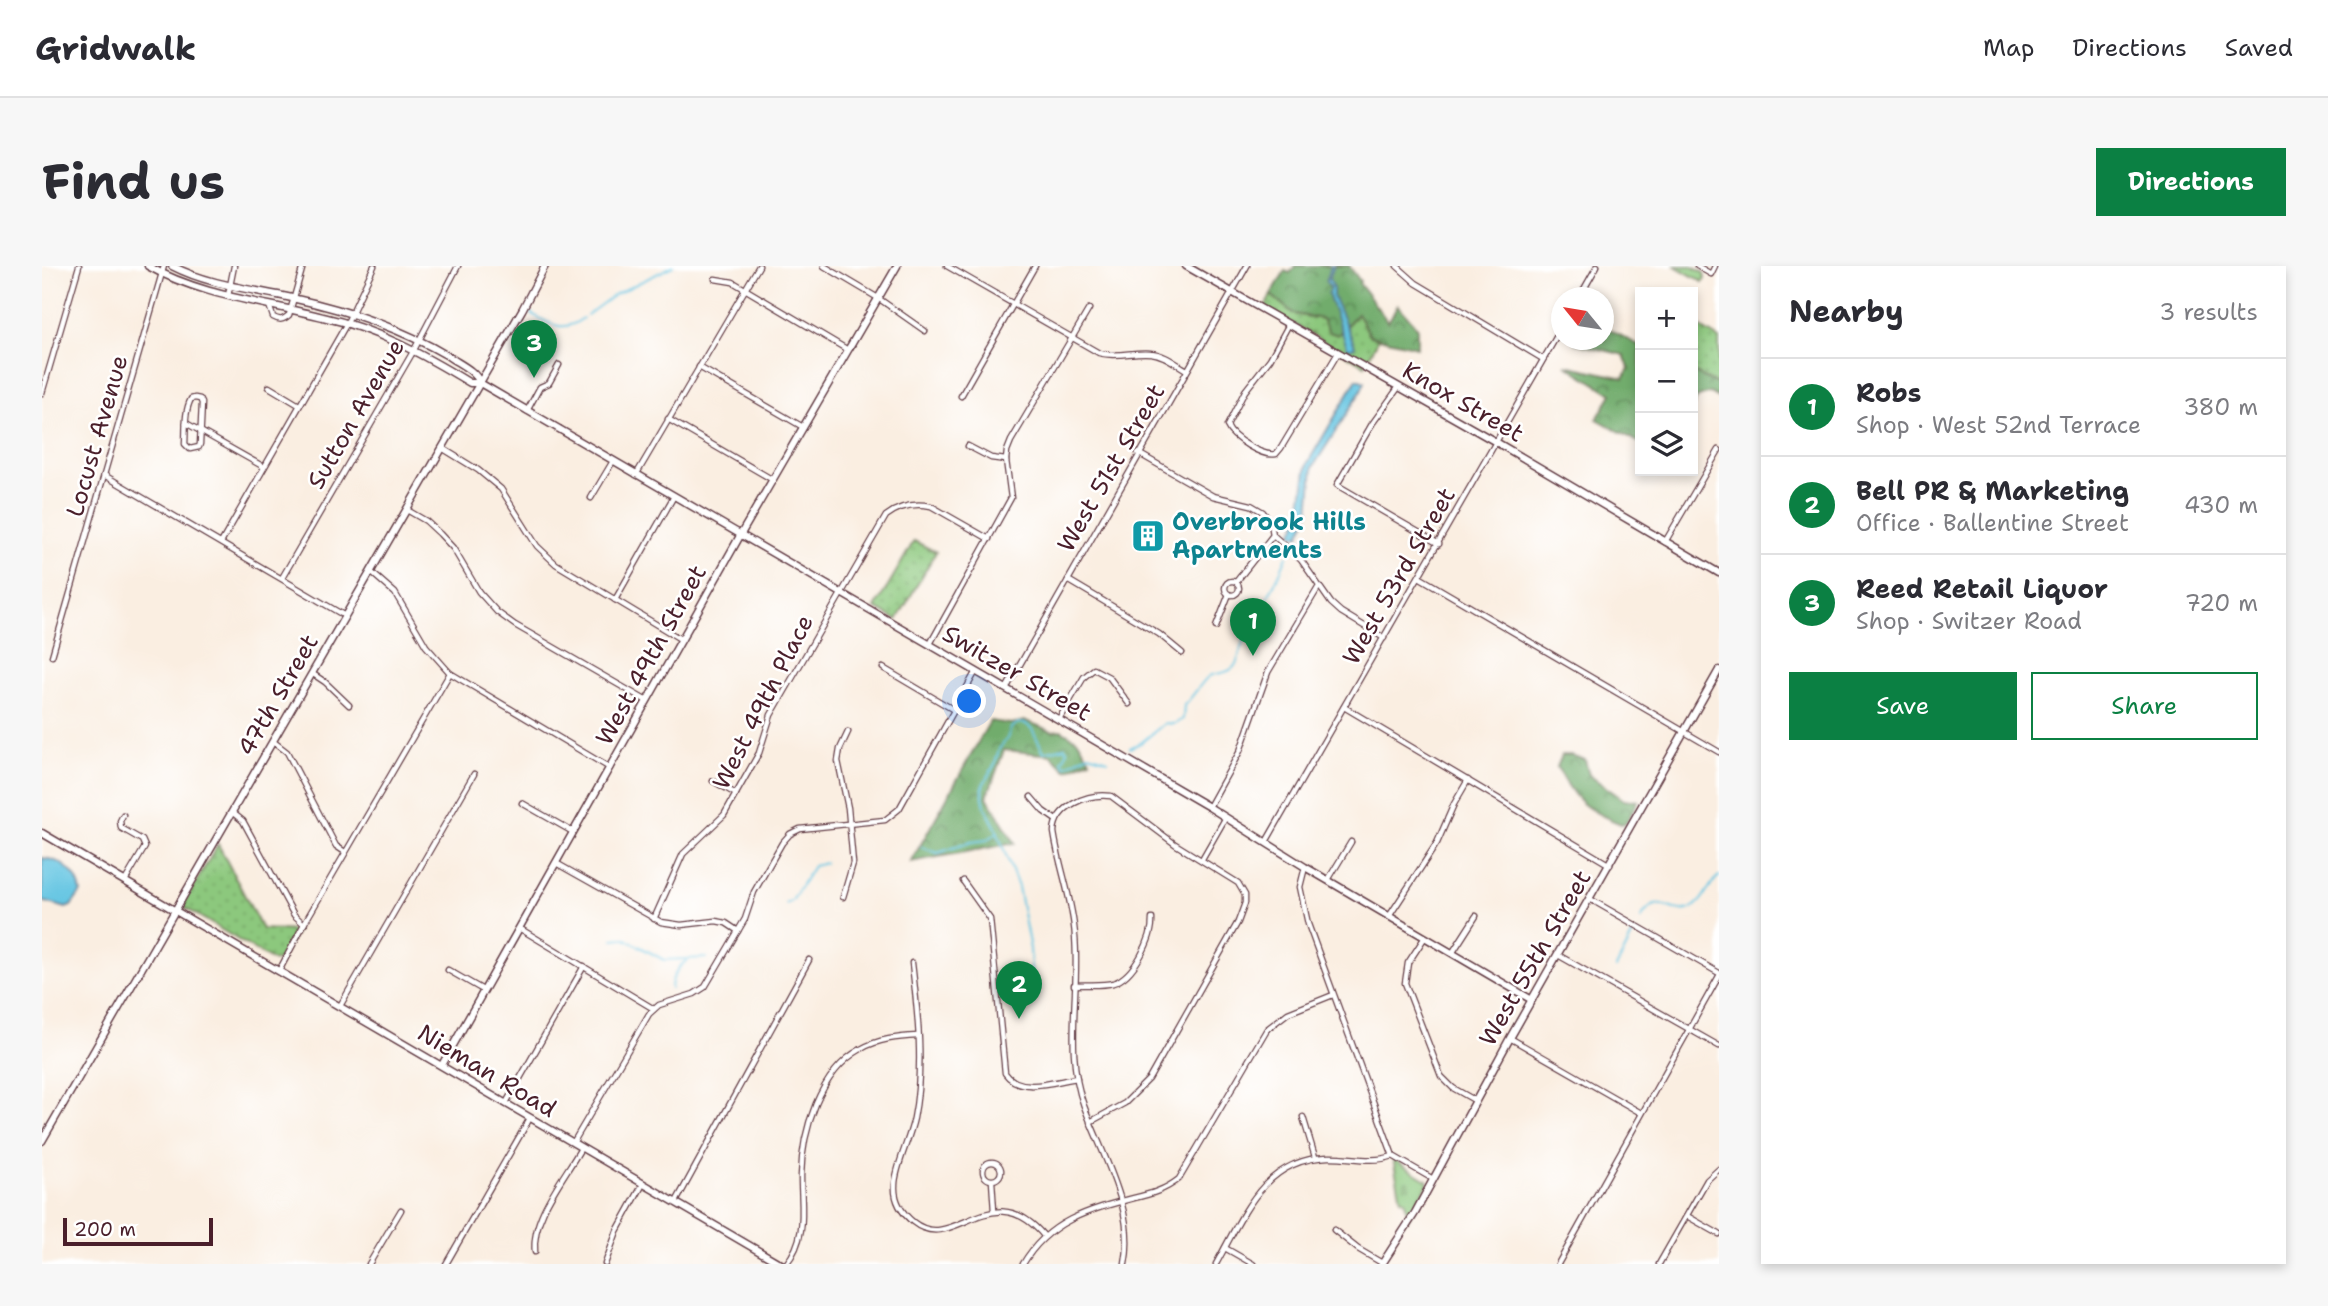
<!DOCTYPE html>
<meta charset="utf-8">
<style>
body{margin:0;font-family:"Shantell Sans",sans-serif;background:#f7f7f7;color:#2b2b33}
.controls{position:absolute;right:21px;top:21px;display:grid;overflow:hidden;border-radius:0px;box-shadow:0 4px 10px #0003}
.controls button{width:63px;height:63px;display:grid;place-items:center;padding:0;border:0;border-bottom:2px solid #e1e1e2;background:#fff;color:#2b2b33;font:35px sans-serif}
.compass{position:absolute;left:1509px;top:21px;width:63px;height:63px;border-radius:50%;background:#fff;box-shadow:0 4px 10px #0003;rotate:300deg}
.scale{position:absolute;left:21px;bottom:18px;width:150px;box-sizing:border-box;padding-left:7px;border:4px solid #4a1f2b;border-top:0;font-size:19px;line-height:24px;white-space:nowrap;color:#4a1f2b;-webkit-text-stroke:5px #fff;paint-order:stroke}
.you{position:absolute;left:928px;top:436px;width:24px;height:24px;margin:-18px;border:5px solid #fff;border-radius:50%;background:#1a73e8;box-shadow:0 0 0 10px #1a73e833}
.badge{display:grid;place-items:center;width:46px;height:46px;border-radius:50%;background:#0b8043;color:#fff;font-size:23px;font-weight:700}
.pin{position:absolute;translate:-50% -58px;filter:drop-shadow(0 2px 4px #0008)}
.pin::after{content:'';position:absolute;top:37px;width:24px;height:21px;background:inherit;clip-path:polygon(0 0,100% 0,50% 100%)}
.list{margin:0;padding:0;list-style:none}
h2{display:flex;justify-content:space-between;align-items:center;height:91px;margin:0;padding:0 28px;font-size:30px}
h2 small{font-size:23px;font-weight:400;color:#7c7c81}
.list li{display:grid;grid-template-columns:46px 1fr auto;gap:21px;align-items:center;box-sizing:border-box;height:98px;padding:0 28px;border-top:2px solid #e1e1e2}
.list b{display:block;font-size:26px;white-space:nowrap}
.list p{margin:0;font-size:23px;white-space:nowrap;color:#7c7c81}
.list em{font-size:23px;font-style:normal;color:#7c7c81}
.actions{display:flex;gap:14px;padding:21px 28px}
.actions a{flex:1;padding:16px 0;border:2px solid #0b8043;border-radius:0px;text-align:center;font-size:24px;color:#0b8043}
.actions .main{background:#0b8043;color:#fff}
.icon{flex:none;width:38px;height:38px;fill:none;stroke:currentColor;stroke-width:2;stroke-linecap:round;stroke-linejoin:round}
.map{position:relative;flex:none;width:1677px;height:998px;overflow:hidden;border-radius:0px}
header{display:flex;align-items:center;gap:42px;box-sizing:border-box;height:98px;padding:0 35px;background:#fff;border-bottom:2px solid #e1e1e2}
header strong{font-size:33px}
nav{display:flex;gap:38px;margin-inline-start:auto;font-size:24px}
.intro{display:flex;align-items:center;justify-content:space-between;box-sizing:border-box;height:168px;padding:0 42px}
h1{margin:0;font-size:49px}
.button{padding:18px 32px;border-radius:0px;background:#0b8043;color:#fff;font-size:24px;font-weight:700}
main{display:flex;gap:42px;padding:0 42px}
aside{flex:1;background:#fff;border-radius:0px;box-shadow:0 4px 10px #0003}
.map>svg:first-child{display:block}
.grass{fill:url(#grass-dots);stroke:#6b7454;stroke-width:2}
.forest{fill:url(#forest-crowns);stroke:#5e664c;stroke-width:2}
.cemetery{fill:url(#cemetery-stones);stroke:#6b7454;stroke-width:2}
.water{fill:#64c5e2;stroke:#577286;stroke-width:2}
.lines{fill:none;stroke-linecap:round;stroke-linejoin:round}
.stream{stroke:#64c5e2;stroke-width:2}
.street-casing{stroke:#643e46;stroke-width:7}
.secondary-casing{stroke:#643e46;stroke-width:9}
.street{stroke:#fff;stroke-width:4.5}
.secondary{stroke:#fff;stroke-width:6}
.labels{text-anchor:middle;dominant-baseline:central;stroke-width:5;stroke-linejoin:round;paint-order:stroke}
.street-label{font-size:24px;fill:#4a1f2b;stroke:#fff}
.culture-label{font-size:24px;font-weight:bold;fill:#0d838f;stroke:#fff;text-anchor:start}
</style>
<header>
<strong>Gridwalk</strong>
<nav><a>Map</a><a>Directions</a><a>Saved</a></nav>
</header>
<div class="intro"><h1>Find us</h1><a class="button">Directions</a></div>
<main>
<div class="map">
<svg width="1677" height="998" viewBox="0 0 1677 998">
<defs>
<pattern id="grass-dots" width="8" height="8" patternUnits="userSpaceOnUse" patternTransform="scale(1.75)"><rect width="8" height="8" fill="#8cc87d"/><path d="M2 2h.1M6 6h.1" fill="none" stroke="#7aab6c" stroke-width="1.8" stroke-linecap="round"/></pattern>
<pattern id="forest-crowns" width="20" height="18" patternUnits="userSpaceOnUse" patternTransform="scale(1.75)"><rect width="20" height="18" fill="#71ac6c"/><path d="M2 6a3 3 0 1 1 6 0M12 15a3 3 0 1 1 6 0" fill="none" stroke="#5f8b59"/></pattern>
<pattern id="cemetery-stones" width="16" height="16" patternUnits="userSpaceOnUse" patternTransform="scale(1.75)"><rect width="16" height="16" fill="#8cc87d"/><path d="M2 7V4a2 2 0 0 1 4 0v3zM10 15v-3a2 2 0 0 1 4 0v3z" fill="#7aab6c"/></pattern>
</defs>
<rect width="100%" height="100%" fill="#fff"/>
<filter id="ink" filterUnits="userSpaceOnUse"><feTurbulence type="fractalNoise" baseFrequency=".0143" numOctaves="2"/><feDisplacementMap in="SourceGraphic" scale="14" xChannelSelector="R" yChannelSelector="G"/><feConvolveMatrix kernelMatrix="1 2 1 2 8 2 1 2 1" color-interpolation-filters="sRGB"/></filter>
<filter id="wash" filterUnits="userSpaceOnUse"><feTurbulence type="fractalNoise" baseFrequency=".00686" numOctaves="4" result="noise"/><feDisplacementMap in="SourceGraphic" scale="28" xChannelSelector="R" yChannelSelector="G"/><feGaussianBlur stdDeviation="1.57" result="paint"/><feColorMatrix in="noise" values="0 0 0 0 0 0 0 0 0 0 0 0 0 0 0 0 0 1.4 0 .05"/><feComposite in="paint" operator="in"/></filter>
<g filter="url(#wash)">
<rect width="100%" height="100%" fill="#faeee1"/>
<g class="grass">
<path d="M1633,0h16l13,7 1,5 -2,4z"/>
<path d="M1229,29l23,19 28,5 7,13 28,-18 14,22 8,2 -14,27 -100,-58z"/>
<path d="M1651,57l26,16v46l-26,-13z"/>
<path d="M872,275l22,11 -39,68 -22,-12z"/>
<path d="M176,578l44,85 35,2 -19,29 -5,1 -89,-54 1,-6z"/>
</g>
<g class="forest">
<path d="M1253,0h54l11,15 -1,2 29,39 10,-17 19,22v20l-46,-11 -14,-22 -19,21 -9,-3 -7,-13 -28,-5 -23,-19 14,-24 5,2z"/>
<path d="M1562,60l36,20v97l-43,-24 15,-25 -46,-29 58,13 5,-10 -5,-13 -49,-12 1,-3h28z"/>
<path d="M1651,106l26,13v13l-9,-5 -12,4 -5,9z"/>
<path d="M948,455l21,3 15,-3 26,10 9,-1 17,10 12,20 -24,10 -15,-15 -47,-5 -17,47 28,46 -104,19z"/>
<path d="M1520,489h9l14,5 4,15 35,25 14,1 -12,22 -5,1c-37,-15 -45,-22 -64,-57z"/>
</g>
<path class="cemetery" d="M1351,893l34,21 1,4 -20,35 -3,-19 -4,-1z"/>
<g class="water">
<path d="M1289,0h3l-5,13 4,7v10l21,47 1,4 -7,2 -20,-55 2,-7 -4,-5z"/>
<path d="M1315,113l8,3 -4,9 -48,76 -4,46 -10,23 -7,-2 7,-16 8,-54z"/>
<path d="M0,592c20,1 36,16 39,34l-10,14 -5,2 -24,-7z"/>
</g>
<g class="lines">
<g class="stream">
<path d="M488,47c20,11 33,21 53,5"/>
<path d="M545,49l27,-20 59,-29"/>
<path d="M1088,482l12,-6 23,-19 9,1 9,-5 1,-14c8,-7 19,-25 25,-29 8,-4 16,-1 24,-8 7,-7 6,-17 10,-25 15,-29 32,-56 44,-87"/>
<path d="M879,581l17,6 33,-11 16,-2 11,-8"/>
<path d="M744,638l6,-3 21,-35 12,-3"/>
<path d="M1599,653c17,-30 29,-2 49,-10 13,-5 18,-24 29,-33"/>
<path d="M571,673l11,-1 40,22 42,-2"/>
<path d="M1574,702l18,-36"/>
<path d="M629,723c0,-10 7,-24 16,-28"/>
<path d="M991,739l-3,-56 -12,-62 -23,-61 -10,-19 -2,-10v-12l12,-21 4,-15 8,-10 4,-11 7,-5 8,1 6,5 12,23 21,-5 3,4 -6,10 3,5 24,-12 19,6"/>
</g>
</g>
</g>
<g filter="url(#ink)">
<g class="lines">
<defs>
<g id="street">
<path d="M782,0l54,32 47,33"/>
<path d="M905,0l152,87c18,5 34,-2 52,0 13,1 25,11 36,17"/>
<path d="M1355,0l19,17 127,76"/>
<path d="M1655,0l14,8 4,-8"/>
<path d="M673,13l18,3 115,68"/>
<path d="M186,30l6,-30"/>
<path d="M1537,32l18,-32"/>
<path d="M227,39l4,12c7,4 10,3 16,-2l14,-49"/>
<path d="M1247,58l-19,35 -25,32 -18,35c5,12 35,31 49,28l5,-6 57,-95"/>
<path d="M657,101l104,60"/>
<path d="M227,121l30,18"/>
<path d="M1356,122l-26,36 -35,61 102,59"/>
<path d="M0,127l37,-127"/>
<path d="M919,130l74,-130"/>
<path d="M153,132l5,1 2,4 -2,41 -1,3 -9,2 -5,-5c1,-15 -1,-32 6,-45z"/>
<path d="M485,145l13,-24 9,-4 10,-18"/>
<path d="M626,153l105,61"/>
<path d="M144,157l78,44"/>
<path d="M926,180l23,12 15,2"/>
<path d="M400,182l36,22 23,19 36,57 19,18 126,76"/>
<path d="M1096,187l75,43 38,9 12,7 8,11 2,12 28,25 30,43 10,9 43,26"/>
<path d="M62,209l241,141"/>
<path d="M594,209l123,-209"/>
<path d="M549,232l22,-37"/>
<path d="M365,244l19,11 14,13 13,14 26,44 18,20 18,13 132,76"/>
<path d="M1623,276l54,-92"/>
<path d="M179,277l126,-220 27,-57"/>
<path d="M329,306l24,21 31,53 24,27 160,95"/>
<path d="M1377,311l300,175"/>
<path d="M240,312l132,-228 44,-84"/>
<path d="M1026,314l91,54 23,19"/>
<circle cx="1190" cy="322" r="7"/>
<path d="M1194,316l37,-47"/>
<path d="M573,334l59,-104"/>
<path d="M1174,361l13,-33"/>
<path d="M888,378l81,-146 -5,-38 1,-9 4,-10 78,-132"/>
<path d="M10,390l112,-390"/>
<path d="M841,402l71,42"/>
<path d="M271,408l12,8 24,23"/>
<path d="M964,423l241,-423"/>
<path d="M1302,441l266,158"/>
<path d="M1017,453l25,-42 10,-8 15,8 20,27"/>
<path d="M232,476l13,10 49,94 9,6"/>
<path d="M671,515l23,13"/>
<path d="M989,531l12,14 13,9"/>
<path d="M480,537l51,29"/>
<path d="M1167,541l31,-56 28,-79 50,-84"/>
<path d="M191,547l10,8 51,94 10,9"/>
<path d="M81,549l-3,6 1,7 21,12 3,7 -20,34"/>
<path d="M1224,576l296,-515"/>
<path d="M1160,593l24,-42"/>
<path d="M514,597l105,59 20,3 35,-4 10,2 12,8"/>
<path d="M1263,601l-5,20 8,37 85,232 40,23"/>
<path d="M1286,614l23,-38"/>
<path d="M921,615l27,38 15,154c15,22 50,8 72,5"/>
<path d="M801,631l10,-34 -5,-55 -10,-47 2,-12 8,-17"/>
<path d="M1548,633l129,74"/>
<path d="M1348,649l47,-72 17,-39 14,-24"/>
<path d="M612,653l29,-65 41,-39 35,-62 12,-38 115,-199c13,-10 29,-13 45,-10l58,33"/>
<path d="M477,662l135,81"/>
<path d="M1383,671l-17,26 -3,20 36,93 12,12 23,13"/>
<path d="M1411,686l23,-36"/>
<path d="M1516,689l161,91"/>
<path d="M870,697c6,51 12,105 2,155 -4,20 -19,50 -19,67 -1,15 7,28 18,37 41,33 78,-49 131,14"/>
<path d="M406,704l35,20"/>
<path d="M237,705l25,-47 146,-251"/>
<path d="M1032,719c12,-1 27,1 39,-2 21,-6 40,-45 39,-64"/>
<path d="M298,740l134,-232"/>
<path d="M1468,772l131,75"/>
<path d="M464,837l78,-137"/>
<path d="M1261,851l12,40"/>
<path d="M1048,856l35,-19 24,-24 89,-157 7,-19v-8l-7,-12 -63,-39 -64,-48c-23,-3 -56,10 -57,36 5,35 19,69 21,104 5,56 -11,116 9,170 18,49 52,104 41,158"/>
<path d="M531,877l76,-129 10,-9 35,-11 11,-7 40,-68 9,-27 28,-49 8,-9 10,-5 85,-9 14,-11 77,-138"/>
<circle cx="950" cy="905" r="9"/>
<path d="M950,915l2,30"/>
<path d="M634,936l133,-242"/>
<path d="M1645,950l32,18"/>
<path d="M1292,964l24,19 24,14"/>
<path d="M1183,982l28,16"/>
<path d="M493,986c-4,-35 29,-74 46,-104"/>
<path d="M327,998l32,-54"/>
<path d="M404,998l84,-146"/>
<path d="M563,998l12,-33 26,-47"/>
<path d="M744,998c22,-27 15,-56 15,-88 1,-44 18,-104 60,-127 17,-10 37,-12 57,-13"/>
<path d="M981,998c25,-43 65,-54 111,-66 17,-4 31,-8 45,-19l88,-150 21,-16 45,-18"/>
<path d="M1174,998c27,-48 47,-105 112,-107 22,-1 42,7 65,-1"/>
<path d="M1516,998l161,-288"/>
<path d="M1617,998l48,-84 12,-11"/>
</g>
<g id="secondary">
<path d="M106,0c53,30 116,36 175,51 54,12 101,38 147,66h10l729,424 96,60 227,133"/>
<path d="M130,0c37,19 80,23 120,32 55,12 107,29 156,58 11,8 27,14 32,27"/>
<path d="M1144,0l310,176 223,131"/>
<path d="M0,567l739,431"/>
<path d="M400,799l299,-531 156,-268"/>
<path d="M0,875c159,-277 320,-554 480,-831l23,-44"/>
<path d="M1340,998l33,-51 95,-175 209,-368"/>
</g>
</defs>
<use href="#street" class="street-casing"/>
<use href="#secondary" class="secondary-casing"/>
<use href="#street" class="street"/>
<use href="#secondary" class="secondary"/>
</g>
</g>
<defs>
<symbol id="building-square" viewBox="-11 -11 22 22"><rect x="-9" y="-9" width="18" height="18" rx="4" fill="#0f9aa8" stroke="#fff"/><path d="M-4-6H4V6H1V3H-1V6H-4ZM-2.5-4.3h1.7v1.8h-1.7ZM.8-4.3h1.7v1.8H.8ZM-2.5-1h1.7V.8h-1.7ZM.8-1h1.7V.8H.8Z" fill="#fff"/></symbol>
</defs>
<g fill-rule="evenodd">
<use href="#building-square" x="1087" y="251" width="38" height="38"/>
</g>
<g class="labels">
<g class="street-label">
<text transform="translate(1421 136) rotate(30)">Knox Street</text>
<text transform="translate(314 148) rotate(-60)">Sutton Avenue</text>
<text transform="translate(55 170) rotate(-74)">Locust Avenue</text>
<text transform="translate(1069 202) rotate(-60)">West 51st Street</text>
<text transform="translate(1357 310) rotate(-60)">West 53rd Street</text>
<text transform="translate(609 389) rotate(-61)">West 49th Street</text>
<text transform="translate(975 407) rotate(30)">Switzer Street</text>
<text transform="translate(236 429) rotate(-60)">47th Street</text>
<text transform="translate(721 436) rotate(-63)">West 49th Place</text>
<text transform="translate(1493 692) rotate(-60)">West 55th Street</text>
<text transform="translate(445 805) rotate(31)">Nieman Road</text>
</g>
<g class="culture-label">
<text x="1130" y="256">Overbrook Hills<tspan x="1130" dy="28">Apartments</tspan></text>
</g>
</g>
</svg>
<div class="controls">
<button>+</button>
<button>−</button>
<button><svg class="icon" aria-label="layers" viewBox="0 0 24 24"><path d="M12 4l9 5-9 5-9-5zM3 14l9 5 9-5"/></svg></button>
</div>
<svg class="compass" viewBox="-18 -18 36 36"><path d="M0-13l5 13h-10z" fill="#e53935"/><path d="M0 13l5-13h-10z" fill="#7c7c81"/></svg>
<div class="scale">200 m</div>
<div class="you"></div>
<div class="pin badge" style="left:1211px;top:390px">1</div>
<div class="pin badge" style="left:977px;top:753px">2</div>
<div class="pin badge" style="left:492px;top:112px">3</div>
</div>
<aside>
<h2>Nearby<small>3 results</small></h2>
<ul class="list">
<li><span class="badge">1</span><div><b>Robs</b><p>Shop · West 52nd Terrace</p></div><em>380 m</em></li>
<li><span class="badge">2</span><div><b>Bell PR &amp; Marketing</b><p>Office · Ballentine Street</p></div><em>430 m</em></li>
<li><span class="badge">3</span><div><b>Reed Retail Liquor</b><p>Shop · Switzer Road</p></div><em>720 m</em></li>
</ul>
<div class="actions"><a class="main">Save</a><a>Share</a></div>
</aside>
</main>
